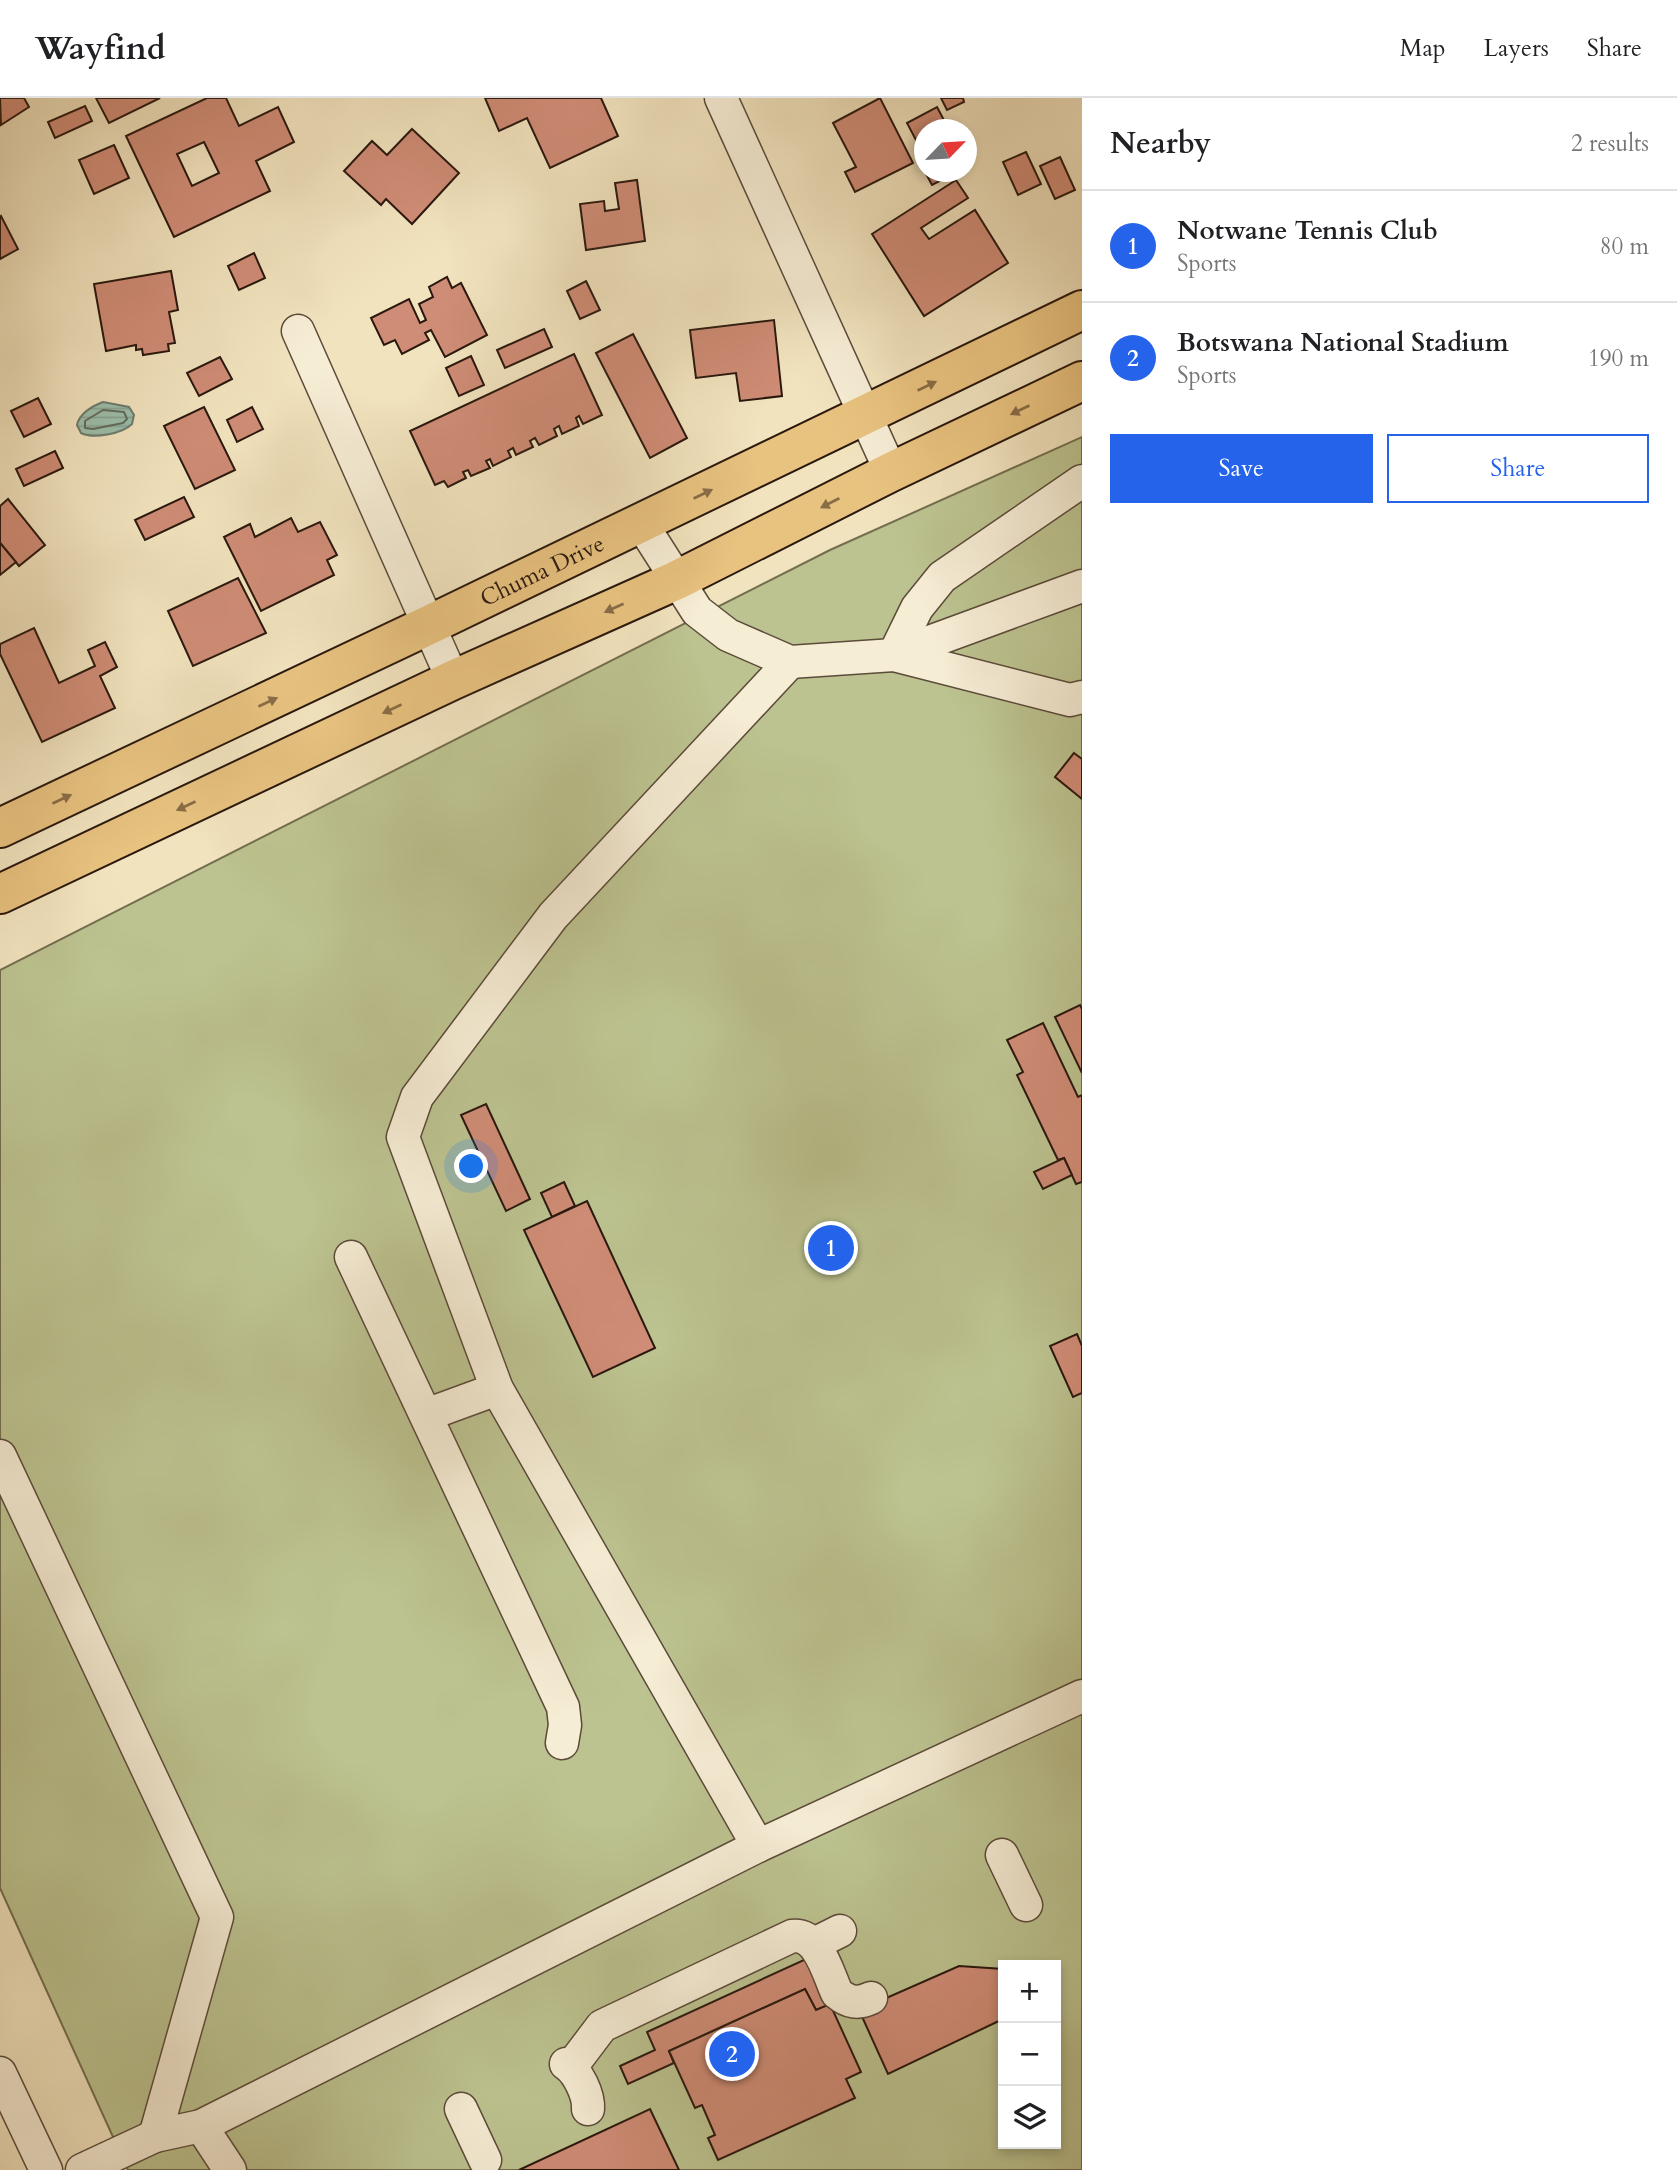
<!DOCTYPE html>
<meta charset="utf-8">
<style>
body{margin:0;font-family:Cardo,serif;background:#f6f6f6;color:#202124}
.controls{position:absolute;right:21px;bottom:21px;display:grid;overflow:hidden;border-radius:0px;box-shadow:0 4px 10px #0003}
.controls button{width:63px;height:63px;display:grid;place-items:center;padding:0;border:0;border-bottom:2px solid #e0e0e0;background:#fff;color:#202124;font:35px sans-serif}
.compass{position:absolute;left:914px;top:21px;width:63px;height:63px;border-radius:50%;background:#fff;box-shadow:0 4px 10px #0003;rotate:65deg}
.you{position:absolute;left:472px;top:1069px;width:24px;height:24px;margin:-18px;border:5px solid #fff;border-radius:50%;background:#1a73e8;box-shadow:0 0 0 10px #1a73e833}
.badge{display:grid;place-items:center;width:46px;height:46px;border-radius:50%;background:#2563eb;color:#fff;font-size:23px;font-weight:700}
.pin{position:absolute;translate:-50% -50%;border:4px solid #fff;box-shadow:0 2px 7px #0006}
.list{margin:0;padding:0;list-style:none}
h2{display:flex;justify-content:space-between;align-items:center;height:91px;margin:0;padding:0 28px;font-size:30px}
h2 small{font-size:23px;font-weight:400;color:#757577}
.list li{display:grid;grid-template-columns:46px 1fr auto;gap:21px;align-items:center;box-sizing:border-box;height:112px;padding:0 28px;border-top:2px solid #e0e0e0}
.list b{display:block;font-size:26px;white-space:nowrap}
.list p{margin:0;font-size:23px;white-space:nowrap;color:#757577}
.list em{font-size:23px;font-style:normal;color:#757577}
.actions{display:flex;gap:14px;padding:21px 28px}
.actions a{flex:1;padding:16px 0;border:2px solid #2563eb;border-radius:0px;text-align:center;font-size:24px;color:#2563eb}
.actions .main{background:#2563eb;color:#fff}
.icon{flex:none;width:38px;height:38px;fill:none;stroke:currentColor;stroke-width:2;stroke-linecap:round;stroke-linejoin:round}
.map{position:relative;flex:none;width:1082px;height:2072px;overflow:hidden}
header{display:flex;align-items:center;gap:42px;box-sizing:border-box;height:98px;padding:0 35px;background:#fff;border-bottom:2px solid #e0e0e0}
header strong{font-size:33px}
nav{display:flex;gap:38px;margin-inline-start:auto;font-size:24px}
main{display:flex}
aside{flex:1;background:#fff}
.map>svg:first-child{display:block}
.pitch{fill:#bcc390;stroke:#736e4f;stroke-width:2;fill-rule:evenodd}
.water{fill:url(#water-rules);stroke:#6e7c6d;stroke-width:2}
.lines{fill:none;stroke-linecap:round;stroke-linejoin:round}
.shore{stroke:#636c5d;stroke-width:2}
.building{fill:#cf8c76;stroke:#2a180e;stroke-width:2;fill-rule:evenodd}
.minor-casing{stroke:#5c4b3a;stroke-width:35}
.major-casing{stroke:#2a180e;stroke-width:42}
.minor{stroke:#f6edd5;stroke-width:32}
.major{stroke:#e8c27f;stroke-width:38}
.oneway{fill:#896d46}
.labels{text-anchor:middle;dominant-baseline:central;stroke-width:5;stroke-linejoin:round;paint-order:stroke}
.street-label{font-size:23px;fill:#2a180e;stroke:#f6edd5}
</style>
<header>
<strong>Wayfind</strong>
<nav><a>Map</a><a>Layers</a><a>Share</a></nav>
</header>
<main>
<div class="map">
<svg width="1082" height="2072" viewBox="0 0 1082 2072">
<defs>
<pattern id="water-rules" width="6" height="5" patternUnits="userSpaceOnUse" patternTransform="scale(1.75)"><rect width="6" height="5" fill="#9cbfac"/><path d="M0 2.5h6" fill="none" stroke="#87a393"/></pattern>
</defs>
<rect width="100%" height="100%" fill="#f1e3be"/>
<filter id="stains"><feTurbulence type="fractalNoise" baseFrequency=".00286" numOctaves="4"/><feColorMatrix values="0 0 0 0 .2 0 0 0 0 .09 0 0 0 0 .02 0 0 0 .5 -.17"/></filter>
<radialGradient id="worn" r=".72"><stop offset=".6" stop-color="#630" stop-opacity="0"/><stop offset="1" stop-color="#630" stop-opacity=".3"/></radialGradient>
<path class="pitch" d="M1082,339v1733h-954l-128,-282v-918l830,-420zM1003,1867h53v179h-53z"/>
<path class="water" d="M103,304l26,5 5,8 -2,9c-10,10 -39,15 -51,9l-4,-8c2,-11 15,-19 26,-23z"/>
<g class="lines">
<path class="shore" d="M103,312l21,2 3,7 -4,4 -30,6 -8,-1v-7z"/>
</g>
<g class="building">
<path d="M0,0h24l5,9 -28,18z"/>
<path d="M96,0h64l-51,25z"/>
<path d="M207,0h19l13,28 39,-19 16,35 -38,19 14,30 -96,46 -48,-101zM204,44l15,31 -27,13 -15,-32z"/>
<path d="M485,0h116l17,38 -68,32 -23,-50 -28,13z"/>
<path d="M880,0l33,65 -58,29 -10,-20 11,-5 -23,-44z"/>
<path d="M941,0h22l1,4 -17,8z"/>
<path d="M85,8l7,15 -37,17 -7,-16z"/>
<path d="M937,9l10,19 -6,4h-16v8l-8,4 -10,-19z"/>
<path d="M412,31l47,44 -47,51 -26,-25 -5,6 -37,-34 28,-30 15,14z"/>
<path d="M114,47l15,33 -35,16 -15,-34z"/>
<path d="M1026,54l15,32 -23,11 -15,-33z"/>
<path d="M1060,59l15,33 -20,9 -15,-33z"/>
<path d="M925,74h32l-25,13z"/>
<path d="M637,82l8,61 -59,9 -6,-46 24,-3 1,10 14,-2 -4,-26z"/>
<path d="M956,82l12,18 -47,30 8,11 46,-29 33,53 -84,53 -52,-82z"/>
<path d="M1,118l17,33 -18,10v-42z"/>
<path d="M254,155l11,25 -26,12 -11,-24z"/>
<path d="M171,173l7,39 -9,2 6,31 -7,1 1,7 -26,4 -1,-6 -6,1v-5l-30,6 -12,-67z"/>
<path d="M447,179l5,11 9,-5 26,52 -42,22 -14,-27 -6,3 4,7 -27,14 -7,-14 -11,5 -13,-27 38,-19 11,24 6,-3 -7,-16 14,-7 -4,-10z"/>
<path d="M586,183l14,29 -20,9 -13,-28z"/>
<path d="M774,222l8,76 -42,5 -4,-28 -40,5 -6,-48z"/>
<path d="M544,231l8,18 -47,21 -8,-18z"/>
<path d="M633,236l54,104 -37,20 -54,-105z"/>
<path d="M574,256l28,61 -19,9 -4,-8 -3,2 3,8 -17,8 -3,-8 -5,3 3,7 -18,9 -4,-7 -5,3 3,6 -17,8 -3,-7 -5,3 3,6 -18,9 -3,-7 -4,2 4,7 -19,8 -3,-6 -5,2 3,6 -18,9 -4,-6 -9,4 -25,-54z"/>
<path d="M471,258l13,29 -25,11 -13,-28z"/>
<path d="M220,259l12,22 -33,17 -12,-23z"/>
<path d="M38,300l13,26 -27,13 -13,-26z"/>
<path d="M204,309l31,63 -40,19 -31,-63z"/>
<path d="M252,309l11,22 -26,13 -10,-22z"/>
<path d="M55,353l8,17 -39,18 -8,-17z"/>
<path d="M184,399l10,20 -49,23 -10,-20z"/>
<path d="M8,401l37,46 -26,21 -19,-23v-37z"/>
<path d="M291,420l7,14 22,-10 17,33 -10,5 7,15 -73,36 -37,-74 26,-13 5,13z"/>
<path d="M1,446l15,18 -16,13v-30z"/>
<path d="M238,480l28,55 -73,33 -25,-55z"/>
<path d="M34,530l25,55 36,-17 -7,-16 17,-8 12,25 -17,9 15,32 -73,34 -42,-88v-10z"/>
<path d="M1074,655l8,6v40l-27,-22z"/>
<path d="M1080,907l2,4v64l-27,-56z"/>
<path d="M1043,925l35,74 4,-2v87l-6,2 -12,-26 -6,2 -41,-85 6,-3 -16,-32z"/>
<path d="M486,1006l44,95 -24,12 -45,-96z"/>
<path d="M1064,1060l8,17 -29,14 -9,-17z"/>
<path d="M564,1084l11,24 -23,11 -11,-24z"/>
<path d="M587,1103l68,147 -62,29 -69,-147z"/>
<path d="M1077,1236l5,12v47l-9,4 -23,-51z"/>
<path d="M806,1861l21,47 -11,4 -11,-21 -136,62 5,12 -46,21 -8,-18 35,-16 -8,-18z"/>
<path d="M959,1868l44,3v50l-115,55 -29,-64z"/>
<path d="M805,1891l11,21 14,-6 31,68 -15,7 9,19 -137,62 -10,-22 7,-3 -13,-30 -7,3 -26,-57z"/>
<path d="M650,2011l29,61h-160z"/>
</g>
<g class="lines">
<defs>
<g id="minor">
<path d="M721,0l170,374"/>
<path d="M298,233l155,349"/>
<path d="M1082,383l-140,96 -25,31 -23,47 176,45 12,-3"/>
<path d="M641,425l56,88 31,24 62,27 104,-7 188,-69"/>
<path d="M351,1159l212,450 2,18 -3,18"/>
<path d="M426,1317l71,-26"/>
<path d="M0,1358l217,461 -62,219"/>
<path d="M758,1748l-261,-457 -94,-252 14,-40 136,-181 237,-254"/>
<path d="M1002,1757l24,50"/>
<path d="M814,1846l26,-13"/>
<path d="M566,1966c12,8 23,31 22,45"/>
<path d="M571,1969l31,-41 190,-90c27,-3 36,38 45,57 12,10 21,11 34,5"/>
<path d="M0,1975l46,97"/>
<path d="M461,2011l24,51"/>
<path d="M201,2028l29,44"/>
<path d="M82,2072l73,-34 46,-10 557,-280 324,-150"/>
</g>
<g id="major">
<path id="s1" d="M0,730l429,-203 653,-315"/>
<path d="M0,796l453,-214 224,-100 214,-108 191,-91"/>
</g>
</defs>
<use href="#minor" class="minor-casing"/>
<use href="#major" class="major-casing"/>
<use href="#minor" class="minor"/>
<use href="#major" class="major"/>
</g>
<defs><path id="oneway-solid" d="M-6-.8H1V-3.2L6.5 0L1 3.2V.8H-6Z" transform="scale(1.75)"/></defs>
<g class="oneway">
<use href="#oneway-solid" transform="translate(927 288) rotate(-26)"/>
<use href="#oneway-solid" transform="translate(1020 312) rotate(154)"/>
<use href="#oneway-solid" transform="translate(703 396) rotate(-26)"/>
<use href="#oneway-solid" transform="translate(830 405) rotate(153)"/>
<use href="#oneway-solid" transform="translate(614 510) rotate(156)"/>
<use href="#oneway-solid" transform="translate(268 604) rotate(-25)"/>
<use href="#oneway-solid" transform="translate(392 611) rotate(155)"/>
<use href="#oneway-solid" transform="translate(62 701) rotate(-25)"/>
<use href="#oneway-solid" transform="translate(186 708) rotate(155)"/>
</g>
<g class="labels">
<g class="street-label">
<text stroke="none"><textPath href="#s1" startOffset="600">Chuma Drive</textPath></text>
</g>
</g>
<rect width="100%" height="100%" filter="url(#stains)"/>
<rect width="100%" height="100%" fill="url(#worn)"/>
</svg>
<div class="controls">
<button>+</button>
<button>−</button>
<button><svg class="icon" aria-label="layers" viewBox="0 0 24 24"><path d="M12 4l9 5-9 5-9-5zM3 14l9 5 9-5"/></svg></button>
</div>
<svg class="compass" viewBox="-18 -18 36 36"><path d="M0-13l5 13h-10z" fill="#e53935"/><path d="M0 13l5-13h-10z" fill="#757577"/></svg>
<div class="you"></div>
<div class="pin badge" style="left:831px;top:1150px">1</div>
<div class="pin badge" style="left:732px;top:1956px">2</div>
</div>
<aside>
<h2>Nearby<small>2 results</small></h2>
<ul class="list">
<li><span class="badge">1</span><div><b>Notwane Tennis Club</b><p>Sports</p></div><em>80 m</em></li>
<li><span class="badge">2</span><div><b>Botswana National Stadium</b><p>Sports</p></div><em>190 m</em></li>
</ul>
<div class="actions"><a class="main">Save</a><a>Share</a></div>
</aside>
</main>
